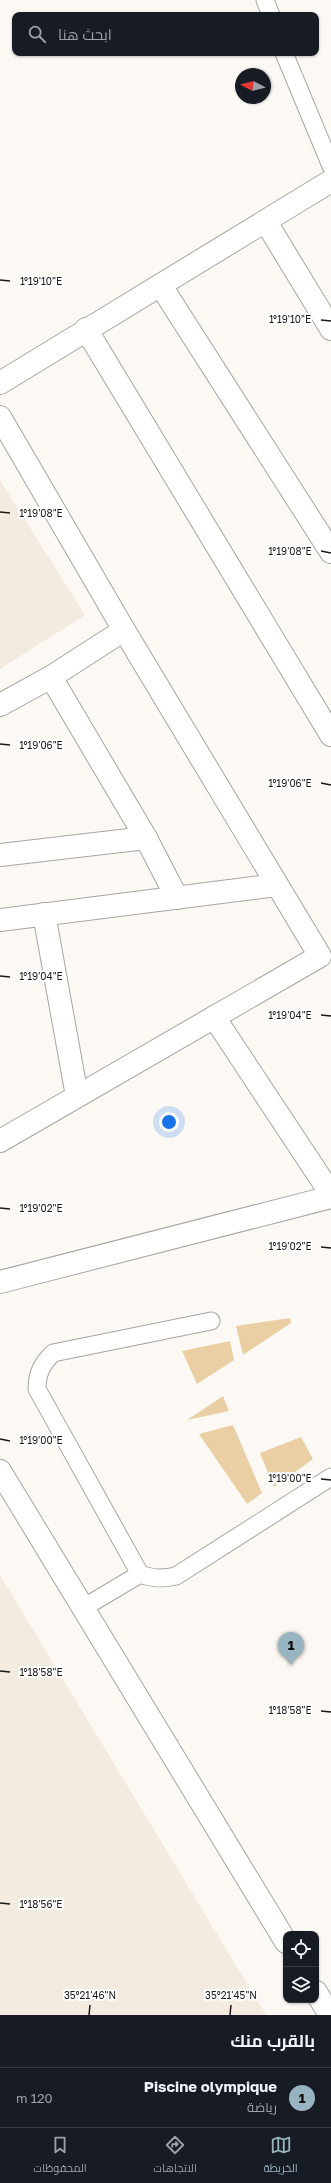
<!DOCTYPE html>
<html lang="ar">
<meta charset="utf-8">
<style>
body{margin:0;font-family:"Golos Text",Cairo,sans-serif;background:#20242c;color:#f1f3f6;direction:rtl}
.controls{position:absolute;right:12px;bottom:12px;display:grid;overflow:hidden;border-radius:8px;box-shadow:0 1px 3px #0004}
.controls button{width:36px;height:36px;display:grid;place-items:center;padding:0;border:0;border-bottom:1px solid #363941;background:#171b24;color:#f1f3f6;font:20px sans-serif}
.compass{position:absolute;left:235px;top:68px;width:36px;height:36px;border-radius:50%;background:#171b24;box-shadow:0 1px 3px #0004;rotate:277deg}
.you{position:absolute;left:169px;top:1122px;width:14px;height:14px;margin:-10px;border:3px solid #fff;border-radius:50%;background:#1a73e8;box-shadow:0 0 0 6px #1a73e833}
.badge{display:grid;place-items:center;width:26px;height:26px;border-radius:50%;background:#98b4c1;color:#111;font-size:13px;font-weight:700}
.pin{position:absolute;translate:-50% -33px;filter:drop-shadow(0 1px 2px #0008)}
.pin::after{content:'';position:absolute;top:21px;width:14px;height:12px;background:inherit;clip-path:polygon(0 0,100% 0,50% 100%)}
.list{margin:0;padding:0;list-style:none}
h2{display:flex;justify-content:space-between;align-items:center;height:52px;margin:0;padding:0 16px;font-size:17px}
h2 small{font-size:13px;font-weight:400;color:#9ea1a6}
.list li{display:grid;grid-template-columns:26px 1fr auto;gap:12px;align-items:center;box-sizing:border-box;height:60px;padding:0 16px;border-top:1px solid #363941}
.list b{display:block;font-size:15px;white-space:nowrap}
.list p{margin:0;font-size:13px;white-space:nowrap;color:#9ea1a6}
.list em{font-size:13px;font-style:normal;color:#9ea1a6}
.icon{flex:none;width:22px;height:22px;fill:none;stroke:currentColor;stroke-width:2;stroke-linecap:round;stroke-linejoin:round}
.map{position:relative;flex:none;width:331px;height:2015px;overflow:hidden;direction:ltr}
.search{position:absolute;background:#171b24;box-shadow:0 1px 3px #0004;left:12px;right:12px;top:12px;height:44px;display:flex;align-items:center;gap:10px;box-sizing:border-box;padding:0 14px;border-radius:8px;color:#9ea1a6;font-size:15px}
.sheet{height:112px;background:#171b24}
nav{display:flex;justify-content:space-around;align-items:center;box-sizing:border-box;height:56px;border-top:1px solid #363941;background:#171b24;font-size:11px;color:#9ea1a6}
nav a{display:grid;justify-items:center;gap:2px}
nav .on{color:#98b4c1}
.map>svg:first-child{display:block}
.built{fill:#f3ebe0}
.green{fill:#eacfa4}
.lines{fill:none;stroke-linecap:round;stroke-linejoin:round}
.service-casing{stroke:#a7a5a1;stroke-width:19}
.minor-casing{stroke:#a7a5a1;stroke-width:24}
.service{stroke:#fff;stroke-width:17}
.minor{stroke:#fff;stroke-width:22}
.ticks{fill:none;stroke:#1a1918;stroke-width:1.5}
.ticks-label{font-size:10px;text-anchor:middle;fill:#1a1918;stroke:#fff;stroke-width:4;stroke-linejoin:round;paint-order:stroke}
</style>
<div class="map">
<svg width="331" height="2015" viewBox="0 0 331 2015">
<rect width="100%" height="100%" fill="#fcf9f5"/>
<g class="built">
<path d="M0,480l85,135 -85,54z"/>
<path d="M0,1575l266,440h-266z"/>
</g>
<g class="green">
<path d="M290,1318l1,5 -48,32 -7,-29z"/>
<path d="M230,1341l4,19 -37,24 -15,-33z"/>
<path d="M223,1396l6,15 -42,9z"/>
<path d="M233,1425l29,68 -15,11 -48,-70z"/>
<path d="M301,1437l12,22 -39,28 -14,-34z"/>
</g>
<g class="lines">
<defs>
<g id="service">
<path d="M265,0l6,15"/>
<path d="M284,53l47,113"/>
<path d="M211,1321l-158,32c-11,11 -16,20 -16,36l103,185c13,5 23,5 36,2l155,-99"/>
<path d="M83,1608l57,-34"/>
</g>
<g id="minor">
<path d="M266,222l65,107"/>
<path d="M161,286l170,266"/>
<path d="M86,329l245,406"/>
<path d="M0,383l331,-202"/>
<path d="M0,417l124,213 196,326 -320,185"/>
<path d="M124,630l-73,47 95,161 31,60"/>
<path d="M0,705l51,-28"/>
<path d="M0,855l146,-17"/>
<path d="M44,914l33,182"/>
<path d="M0,920l277,-35"/>
<path d="M214,1017l117,177"/>
<path d="M0,1282l331,-85"/>
<path d="M0,1471l286,471"/>
<path d="M316,1992l14,23"/>
</g>
</defs>
<use href="#service" class="service-casing"/>
<use href="#minor" class="minor-casing"/>
<use href="#service" class="service"/>
<use href="#minor" class="minor"/>
</g>
<path class="ticks" d="M0,280l10,1M321,320l10,1M0,512l10,1M321,551l10,2M0,744l10,1M321,783l10,2M0,976l10,1M321,1015l10,1M0,1208l10,1M321,1247l10,1M0,1439l10,2M321,1479l10,1M0,1671l10,1M321,1711l10,1M0,1903l10,1M89,2015l1,-10M230,2015l1,-10"/>
<g class="ticks-label">
<text x="41" y="285">1°19'10"E</text>
<text x="290" y="323">1°19'10"E</text>
<text x="41" y="517">1°19'08"E</text>
<text x="290" y="555">1°19'08"E</text>
<text x="41" y="749">1°19'06"E</text>
<text x="290" y="787">1°19'06"E</text>
<text x="41" y="980">1°19'04"E</text>
<text x="290" y="1019">1°19'04"E</text>
<text x="41" y="1212">1°19'02"E</text>
<text x="290" y="1250">1°19'02"E</text>
<text x="41" y="1444">1°19'00"E</text>
<text x="290" y="1482">1°19'00"E</text>
<text x="41" y="1676">1°18'58"E</text>
<text x="290" y="1714">1°18'58"E</text>
<text x="41" y="1908">1°18'56"E</text>
<text x="90" y="1999">35°21'46"N</text>
<text x="231" y="1999">35°21'45"N</text>
</g>
</svg>
<div class="controls">
<button><svg class="icon" aria-label="locate" viewBox="0 0 24 24"><circle cx="12" cy="12" r="6"/><path d="M12 2v4M12 18v4M2 12h4M18 12h4"/></svg></button>
<button><svg class="icon" aria-label="layers" viewBox="0 0 24 24"><path d="M12 4l9 5-9 5-9-5zM3 14l9 5 9-5"/></svg></button>
</div>
<svg class="compass" viewBox="-18 -18 36 36"><path d="M0-13l5 13h-10z" fill="#e53935"/><path d="M0 13l5-13h-10z" fill="#9ea1a6"/></svg>
<div class="you"></div>
<div class="pin badge" style="left:291px;top:1665px">1</div>
<div class="search"><svg class="icon" aria-label="search" viewBox="0 0 24 24"><circle cx="10" cy="10" r="6"/><path d="M15 15l6 6"/></svg>ابحث هنا</div>
</div>
<section class="sheet">
<h2>بالقرب منك<small></small></h2>
<ul class="list">
<li><span class="badge">1</span><div><b>Piscine olympique</b><p>رياضة</p></div><em>120 m</em></li>
</ul>
</section>
<nav>
<a class="on"><svg class="icon" aria-label="map" viewBox="0 0 24 24"><path d="M3 6l6-2 6 2 6-2v14l-6 2-6-2-6 2zM9 4v14M15 6v14"/></svg>الخريطة</a>
<a><svg class="icon" aria-label="directions" viewBox="0 0 24 24"><path d="M12 3l9 9-9 9-9-9zM9 14v-3h6M13 9l2 2-2 2"/></svg>الاتجاهات</a>
<a><svg class="icon" aria-label="saved" viewBox="0 0 24 24"><path d="M7 4h10v16l-5-4-5 4z"/></svg>المحفوظات</a>
</nav>
